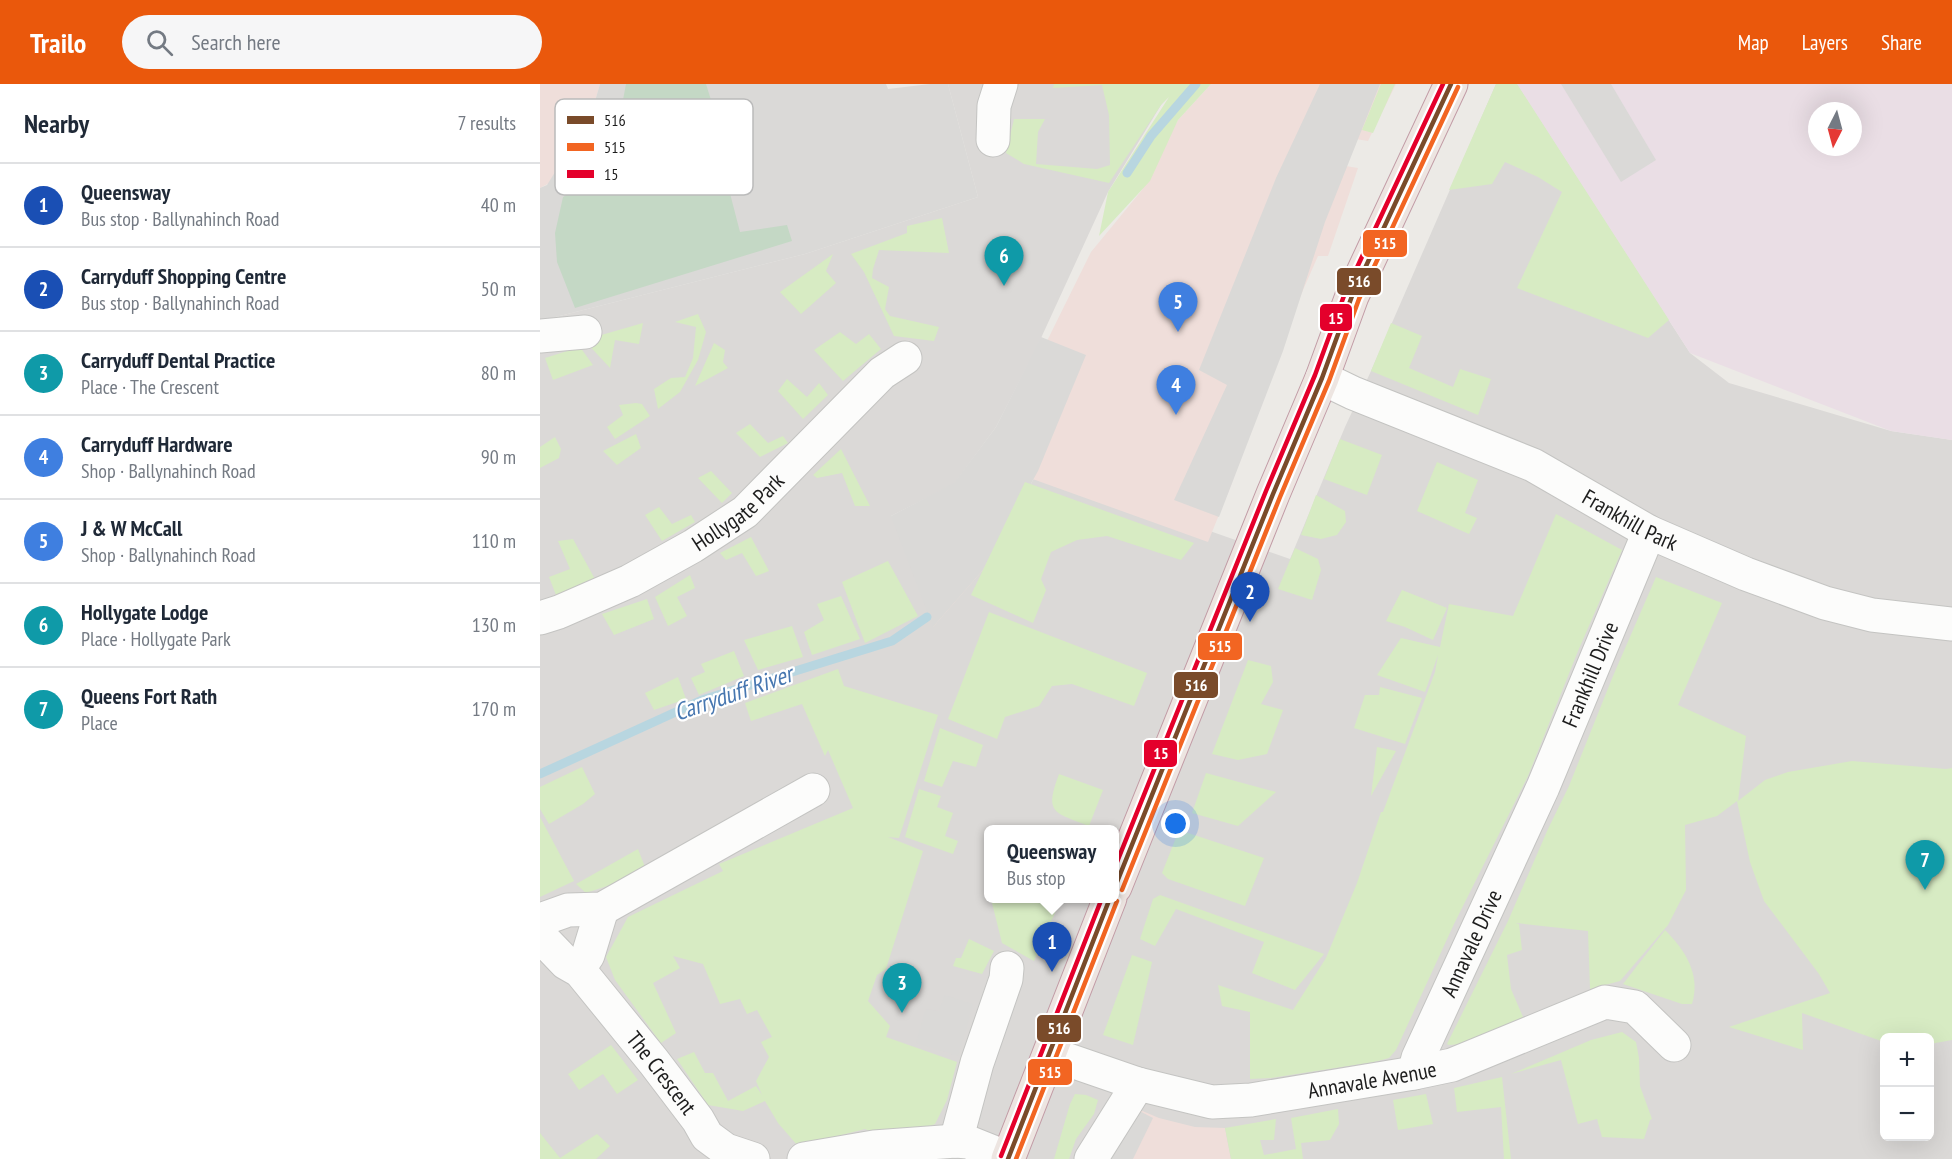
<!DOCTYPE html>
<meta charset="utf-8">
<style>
body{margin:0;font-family:"PT Sans Narrow",sans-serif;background:#f6f6f7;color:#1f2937}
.controls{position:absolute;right:18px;bottom:18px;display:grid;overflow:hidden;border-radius:9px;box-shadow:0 6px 24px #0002}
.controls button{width:54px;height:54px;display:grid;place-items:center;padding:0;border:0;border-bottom:2px solid #e0e1e3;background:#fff;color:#1f2937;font:30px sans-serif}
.compass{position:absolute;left:1268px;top:18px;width:54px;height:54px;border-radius:50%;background:#fff;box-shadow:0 6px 24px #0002;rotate:186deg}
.you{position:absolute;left:636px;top:740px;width:21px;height:21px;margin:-15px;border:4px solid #fff;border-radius:50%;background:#1a73e8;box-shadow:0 0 0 9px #1a73e833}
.badge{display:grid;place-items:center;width:39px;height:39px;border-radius:50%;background:#ea580c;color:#fff;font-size:20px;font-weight:700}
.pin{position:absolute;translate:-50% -50px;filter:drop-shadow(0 2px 3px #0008)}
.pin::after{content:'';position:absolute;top:32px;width:21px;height:18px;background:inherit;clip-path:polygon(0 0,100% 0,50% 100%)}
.popup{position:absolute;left:444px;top:741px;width:135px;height:78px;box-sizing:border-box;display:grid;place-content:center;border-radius:9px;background:#fff;filter:drop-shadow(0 2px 4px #0005);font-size:20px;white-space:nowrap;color:#747a83}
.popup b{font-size:22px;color:#1f2937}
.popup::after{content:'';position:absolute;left:50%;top:100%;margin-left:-12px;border:12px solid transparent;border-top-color:#fff}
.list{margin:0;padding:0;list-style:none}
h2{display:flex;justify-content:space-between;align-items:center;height:78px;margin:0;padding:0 24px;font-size:26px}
h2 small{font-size:20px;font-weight:400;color:#747a83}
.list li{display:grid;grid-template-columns:39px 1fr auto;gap:18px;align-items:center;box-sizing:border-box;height:84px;padding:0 24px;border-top:2px solid #e0e1e3}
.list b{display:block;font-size:22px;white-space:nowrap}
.list p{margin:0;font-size:20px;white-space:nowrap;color:#747a83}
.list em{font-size:20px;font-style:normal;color:#747a83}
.icon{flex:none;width:33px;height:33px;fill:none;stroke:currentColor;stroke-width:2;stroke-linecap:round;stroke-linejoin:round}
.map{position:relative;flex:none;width:1412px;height:1075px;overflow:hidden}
header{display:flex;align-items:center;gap:36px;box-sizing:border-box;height:84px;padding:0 30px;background:#ea580c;color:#fff}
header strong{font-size:28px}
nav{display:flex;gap:33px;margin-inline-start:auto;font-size:21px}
.search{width:420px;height:54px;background:#f6f6f7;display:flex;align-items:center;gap:15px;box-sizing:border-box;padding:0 21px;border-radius:33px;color:#747a83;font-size:22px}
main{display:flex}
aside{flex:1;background:#fff}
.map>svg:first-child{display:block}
.residential{fill:#dbd9d7;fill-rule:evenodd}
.commercial{fill:#efdeda}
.industrial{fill:#eadee5;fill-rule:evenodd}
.religious{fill:#dad9d7}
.grass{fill:#d7ebc3}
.cemetery{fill:#c4d8c5}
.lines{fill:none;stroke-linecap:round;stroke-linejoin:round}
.stream{stroke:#b8d6e0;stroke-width:9}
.minor-casing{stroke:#c4c4c2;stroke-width:35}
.trunk-casing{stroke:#c29ca6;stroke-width:35}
.minor{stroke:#fcfcfb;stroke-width:33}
.trunk{stroke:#ede5e1;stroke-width:33}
.bus-1-casing{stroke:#fff;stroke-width:9}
.bus-2-casing{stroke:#fff;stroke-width:9}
.bus-3-casing{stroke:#fff;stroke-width:9}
.bus-1{stroke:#7a4b2a;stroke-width:4.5}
.bus-2{stroke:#f26522;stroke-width:4.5}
.bus-3{stroke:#e4002b;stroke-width:4.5}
.labels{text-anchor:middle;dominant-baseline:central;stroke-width:4.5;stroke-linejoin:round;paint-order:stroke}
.street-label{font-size:22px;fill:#1d1d1d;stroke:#fff}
.water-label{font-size:24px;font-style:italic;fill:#4777b0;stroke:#fff}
.key{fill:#fff;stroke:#bbb;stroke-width:1.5}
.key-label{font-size:16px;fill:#1d1d1d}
.line-badge{stroke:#fff;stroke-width:2}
.badge-label{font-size:16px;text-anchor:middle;font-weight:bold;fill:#fff}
</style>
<header>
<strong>Trailo</strong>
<div class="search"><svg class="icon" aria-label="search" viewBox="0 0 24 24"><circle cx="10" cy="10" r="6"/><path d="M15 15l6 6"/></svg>Search here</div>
<nav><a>Map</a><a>Layers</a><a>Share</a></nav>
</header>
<main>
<aside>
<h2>Nearby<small>7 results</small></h2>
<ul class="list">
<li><span class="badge" style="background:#1a4fb4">1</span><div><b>Queensway</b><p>Bus stop · Ballynahinch Road</p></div><em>40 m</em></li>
<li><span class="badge" style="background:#1a4fb4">2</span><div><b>Carryduff Shopping Centre</b><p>Bus stop · Ballynahinch Road</p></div><em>50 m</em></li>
<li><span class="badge" style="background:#0f9aa8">3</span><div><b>Carryduff Dental Practice</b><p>Place · The Crescent</p></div><em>80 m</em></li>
<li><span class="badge" style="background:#3f7fe0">4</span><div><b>Carryduff Hardware</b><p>Shop · Ballynahinch Road</p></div><em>90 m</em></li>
<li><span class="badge" style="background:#3f7fe0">5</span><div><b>J &amp; W McCall</b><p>Shop · Ballynahinch Road</p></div><em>110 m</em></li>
<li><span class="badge" style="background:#0f9aa8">6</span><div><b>Hollygate Lodge</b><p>Place · Hollygate Park</p></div><em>130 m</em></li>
<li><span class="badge" style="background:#0f9aa8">7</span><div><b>Queens Fort Rath</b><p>Place</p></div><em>170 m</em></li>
</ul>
</aside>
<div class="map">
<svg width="1412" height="1075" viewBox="0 0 1412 1075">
<rect width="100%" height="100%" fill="#eceae6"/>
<path class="residential" d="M408,0h230l-17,21 -53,87 -72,157 -40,78 -42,57 -63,32 92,54 55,-99 252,88 55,-132 26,-56 125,-287h21l173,269 39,30 162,48 61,9v719h-1412v-838l265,-67 173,-57zM449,746h126v68h-126zM1344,954h46v98h-46z"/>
<g class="commercial">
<path d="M0,0h60l-7,24 -40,73 -13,7z"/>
<path d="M671,0h185l-28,57 -37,-6 -4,28 31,5 -30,88h-10l-33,75 -54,154 -23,57 -181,-65 -44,93 -50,57 57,-189 58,-99 43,-87 51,-62 36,-70z"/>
<path d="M586,1020l33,14 36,9 30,1 6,31h-130z"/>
</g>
<path class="industrial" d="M977,0h435v356l-61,-9 -201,-78zM1277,27h36v36h-36z"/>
<g class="religious">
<path d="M60,0h286l2,5 42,-5h18l30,113 -173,57 -265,67v-133l7,-3 25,-40 21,-37z"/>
<path d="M780,0h60l-55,138 -42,129 -64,166 -45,-17 53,-115 -28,-15 77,-192z"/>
<path d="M1021,0h50l45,76 -35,22z"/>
<path d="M501,253l45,18 -48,116 -55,99 -50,57 -42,-111 63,-33 42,-56z"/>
<path d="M405,911l28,9 -15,52 -42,-13 10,-34 13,2z"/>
<path d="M586,1020l27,14 -20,41h-41z"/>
</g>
<g class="grass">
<path d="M514,0h157l-33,36 -28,61 -51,55 9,-44 61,-95 -8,8 -52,78 -85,-19 -18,-11 8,-34h31l-7,13 -2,32 61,5 13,-4 -1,-50 -7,-30 -49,3z"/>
<path d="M841,0h14l-22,49 -11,-3z"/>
<path d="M956,0h21l152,236 -21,18 -131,-50 45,-96 -24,-15 -33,-15 -13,22 -43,6z"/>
<path d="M402,134l7,35 -70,-3 -6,19 -1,9 17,9 -4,22 5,7 49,11 -5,14 -40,-5 -30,-64 -13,-18 56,-21v-7z"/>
<path d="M293,170l-7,17 10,12 -35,31 -21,-22z"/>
<path d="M158,230l8,18 -8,28 -18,32 -22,17 -4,-20 17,-11 14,-1 8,-19 3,-31 -21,-5z"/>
<path d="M103,239l-4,21 -24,-4 -5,28 -26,-28z"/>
<path d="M851,239l31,13 -13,32 44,19 7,-18 31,10 -13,36 -107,-44z"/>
<path d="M300,248l16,12 13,-10 12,15 -38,32 -29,-31z"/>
<path d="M174,259l11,7 -2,12 5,6 -33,18z"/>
<path d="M40,263l13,18 -40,15 -8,-22z"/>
<path d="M247,295l20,18 12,-14 9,12 -25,24 -25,-28z"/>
<path d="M96,319l6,1 8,12 -35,23 -8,-12 16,-12 -4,-10z"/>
<path d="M210,340l18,19 15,-7 5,7 -28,14 -24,-24z"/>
<path d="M96,350l5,14 -24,17 -14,-14z"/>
<path d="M15,353l6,12 -2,9 -19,10v-21z"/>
<path d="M800,355l42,16 -15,40 -43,-16z"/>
<path d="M301,365l29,57h-15l-13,-33 -25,5 -4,-3z"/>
<path d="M897,378l41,18 -13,33 12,5 -8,16 -52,-23z"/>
<path d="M171,387l21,22 -10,10 -24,-25z"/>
<path d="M485,398l169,61 -13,17 -74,-24 -30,4 -26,12 -10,27 5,11 -13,33 -62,-28z"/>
<path d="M776,411l29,16 1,11 -9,13 -16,4 -20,-4z"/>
<path d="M119,423l13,17 19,-9 4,7 -33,19 -17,-26z"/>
<path d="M1016,430l66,36 -44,101 -50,125 -74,148 -58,126 -7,8 -15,4 -103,16 -21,1v-67l-28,-6 -4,-21 75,25 33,-52 31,-75 24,-71h2l52,-140 3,-17 -13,37 -48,-17 24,-37 39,9 9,-43 64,12z"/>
<path d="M211,453l18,34 -13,5 -14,-23 -16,7 -6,-7z"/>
<path d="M33,455l23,42 -40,14 -7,-18 21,-8 -12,-28z"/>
<path d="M755,464l23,11 3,11 -9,30 -34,-11z"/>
<path d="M348,477l30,55 -53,27 -23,-61z"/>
<path d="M150,491l5,13 -18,9 10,19 -19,10 -13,-29z"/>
<path d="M1116,493l66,26 -44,102 68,31 -8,65 27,-21 23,-8 64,-11 94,8 6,-1v272l-22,4v-6h-46v4l-82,-29 1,37 -74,-23 101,-34 -11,-19 -55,-73 -14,-39 -13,-61 -20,15 -32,9 1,65 -18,35 -48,56 -30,8 -2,-58 -72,-8 3,1 3,26 -15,5 4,34 12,28 -61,27 -13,1 -2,-1 61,-123 40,-92 21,-43 44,-110z"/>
<path d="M862,506l45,18 -14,32 -28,-13 -19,-6z"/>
<path d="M301,512l19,43 -48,16 -8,-23 20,-12 -7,-16z"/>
<path d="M107,515l7,20 -40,16 -12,-21z"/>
<path d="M449,528l158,61 -13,33 -62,-22 -20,2 -13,20 -34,11 -8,22 -49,-20z"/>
<path d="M252,542l11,31 -45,13 -14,-30z"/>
<path d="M194,567l10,25 -45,19 -8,-17 14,-6 -4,-8z"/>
<path d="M708,576l23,6 2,16 -12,22 22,6 -16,44 -29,6 -26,-6z"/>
<path d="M298,585l6,17 94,29 -39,123 -11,-1 35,14 -37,118 -9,6 -9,26 22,25 -4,11 71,25 -10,38 -12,24 -19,7 -36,5 -15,-7 -67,17 -20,-23 -13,-22 -22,10 -35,-6 -31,-46 17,-7 11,21h8l15,28 28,-15 6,9 -6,-14 13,-24 -8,-15 11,-5 -15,-27 -10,4 -7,-15 -20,5 -17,-40 -30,-8 7,12 -27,15 23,50 -15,10 -46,-63 -9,-23 22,-40 95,-46 -4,-7 134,-56 -25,-58 -3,6 -23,-52 -51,17 -6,-18z"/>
<path d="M138,593l8,22 -32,11 -9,-17z"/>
<path d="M840,603l42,11 -17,46 -51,-16 11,-33h14z"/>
<path d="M400,644l43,17 -7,22 -23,-6 -11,26 -18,-6z"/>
<path d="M837,663l19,4 -25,45z"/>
<path d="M42,683l13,27 -12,10 -34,20 -9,-15v-22z"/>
<path d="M666,689l70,19 -38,34 -46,-13z"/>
<path d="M519,690l44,16 -14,36c-35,-14 -45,-12 -30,-52z"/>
<path d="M379,705l22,7 -4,11 16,6 -8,23 13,5 -5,13 -48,-17z"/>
<path d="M0,733l34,64 -34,16z"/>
<path d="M639,746l85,28 -19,48 -77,-27 -6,-6z"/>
<path d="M98,765l7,18 -23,14 -36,12 -10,-9z"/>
<path d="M620,811l164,59 -29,36 -43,-17 12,-31 -88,-33 -21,37 -15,-7 13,-40z"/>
<path d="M451,815h70l-27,62 -32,-18z"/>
<path d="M1125,846c20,20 36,44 27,74h-10l-59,-20z"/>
<path d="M429,855l25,12 -12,23 -29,-8 3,-8h5z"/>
<path d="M592,871l20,7 -19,83 -30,-10z"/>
<path d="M1082,948l14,10 3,16 1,28 12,33 -2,1 -6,19 -42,-2 -5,-18 -19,5 -17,-64 -50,14 80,-34z"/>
<path d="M71,961l27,35 -21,14 -14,-20 -24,16 -11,-16z"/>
<path d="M962,993l9,82h-7l-3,-52 -44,5 -3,-24z"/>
<path d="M535,1010l11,1 12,5 -4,14 -18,25 -7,20h-15l16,-55z"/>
<path d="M886,1010l7,30 -35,6 -5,-30z"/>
<path d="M798,1025l1,15 -9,16 -29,3 2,16h-72l-6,-31 51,-9 -2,21h-14l4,15 32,-6 -5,-31z"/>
<path d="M0,1049l20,25 37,-24 13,12 -14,13h-56z"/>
</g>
<path class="cemetery" d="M86,0h80l5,16v20l29,112 47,-7 5,16 -217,67 -18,-46 -2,-29 8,-36 23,-13 32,-58z"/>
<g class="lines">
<g class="stream">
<path d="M587,89l24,-37 45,-52"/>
<path d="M0,690l162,-74 190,-59 35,-24"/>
</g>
<defs>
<g id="minor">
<path d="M453,56l1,-34 7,-22"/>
<path d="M0,252l45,-4"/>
<path id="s1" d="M782,294l31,15 180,72 116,67 97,42 79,29 47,12 80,9"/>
<path id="s2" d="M0,534l19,-6 71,-31 63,-35 52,-34 137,-139 23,-15"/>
<path d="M0,836l28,-10 34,-1 211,-119"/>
<path id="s3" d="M0,852l26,27 14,8 74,91 44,58 9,16 19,14 27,9"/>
<path d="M40,887v-4l8,-12 14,-46"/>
<path id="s4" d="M511,970l87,30 74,18 39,-2 163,-27 38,-8 153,-63 30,5 39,38"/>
<path id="s5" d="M874,989l4,-15 125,-271 106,-255"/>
<path d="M416,1057l21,-78 29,-84 1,-11"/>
<path d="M264,1075l70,-12 82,-6 12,1 40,16"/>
<path d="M551,1075l47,-75"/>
</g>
<g id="trunk">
<path d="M575,803l158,-393 49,-116 30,-82 99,-212"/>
<path d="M468,1075l102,-261"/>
</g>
</defs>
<use href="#minor" class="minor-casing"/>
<use href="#trunk" class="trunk-casing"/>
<use href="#minor" class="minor"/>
<use href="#trunk" class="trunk"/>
<defs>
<g id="bus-1">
<path d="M575,803l158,-393 49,-116 30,-82 99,-212"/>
<path d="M468,1075l102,-261"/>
</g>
<g id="bus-2">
<path d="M582,806l158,-393 49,-116 30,-82 99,-212"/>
<path d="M476,1075l101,-258"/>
</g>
<g id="bus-3">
<path d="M575,783l151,-376 49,-116 30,-82 98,-209"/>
<path d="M461,1072l101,-258"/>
</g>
</defs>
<use href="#bus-1" class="bus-1-casing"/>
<use href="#bus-2" class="bus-2-casing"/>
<use href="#bus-3" class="bus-3-casing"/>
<use href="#bus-1" class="bus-1"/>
<use href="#bus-2" class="bus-2"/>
<use href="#bus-3" class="bus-3"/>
</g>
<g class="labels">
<g class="street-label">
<text stroke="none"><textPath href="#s2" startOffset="226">Hollygate Park</textPath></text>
<text stroke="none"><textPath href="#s1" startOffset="340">Frankhill Park</textPath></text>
<text stroke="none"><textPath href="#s5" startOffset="436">Frankhill Drive</textPath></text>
<text stroke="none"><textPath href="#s5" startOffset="142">Annavale Drive</textPath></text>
<text stroke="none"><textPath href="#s3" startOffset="184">The Crescent</textPath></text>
<text stroke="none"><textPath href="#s4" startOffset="330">Annavale Avenue</textPath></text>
</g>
<g class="water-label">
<text transform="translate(193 609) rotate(-19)">Carryduff River</text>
</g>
</g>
<rect x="15" y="15" width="198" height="96" rx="9" class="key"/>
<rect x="27" y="32" width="27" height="8" fill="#7a4b2a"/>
<rect x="27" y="59" width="27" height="8" fill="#f26522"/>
<rect x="27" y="86" width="27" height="8" fill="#e4002b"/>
<g class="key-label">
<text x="64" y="42">516</text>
<text x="64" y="69">515</text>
<text x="64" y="96">15</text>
</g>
<g class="line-badge">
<rect x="822" y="145" width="46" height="29" rx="6" fill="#f26522"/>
<rect x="796" y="183" width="46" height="29" rx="6" fill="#7a4b2a"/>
<rect x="779" y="219" width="34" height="29" rx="6" fill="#e4002b"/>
<rect x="657" y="548" width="46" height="29" rx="6" fill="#f26522"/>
<rect x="633" y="587" width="46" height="28" rx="6" fill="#7a4b2a"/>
<rect x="603" y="655" width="35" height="29" rx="6" fill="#e4002b"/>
<rect x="496" y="930" width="46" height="29" rx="6" fill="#7a4b2a"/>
<rect x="487" y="974" width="46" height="28" rx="6" fill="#f26522"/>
</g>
<g class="badge-label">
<text x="845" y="165">515</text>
<text x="819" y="203">516</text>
<text x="796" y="240">15</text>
<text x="680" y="568">515</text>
<text x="656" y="607">516</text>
<text x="621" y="675">15</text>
<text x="519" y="950">516</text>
<text x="510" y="994">515</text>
</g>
</svg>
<div class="controls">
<button>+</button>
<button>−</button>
</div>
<svg class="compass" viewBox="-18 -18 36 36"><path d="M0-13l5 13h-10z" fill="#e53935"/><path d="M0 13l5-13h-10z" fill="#747a83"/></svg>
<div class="you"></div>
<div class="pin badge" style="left:512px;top:888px;background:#1a4fb4">1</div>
<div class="popup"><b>Queensway</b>Bus stop</div>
<div class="pin badge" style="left:710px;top:538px;background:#1a4fb4">2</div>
<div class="pin badge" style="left:362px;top:929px;background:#0f9aa8">3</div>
<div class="pin badge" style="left:636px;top:331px;background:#3f7fe0">4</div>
<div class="pin badge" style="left:638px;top:248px;background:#3f7fe0">5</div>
<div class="pin badge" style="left:464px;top:202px;background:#0f9aa8">6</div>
<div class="pin badge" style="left:1385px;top:806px;background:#0f9aa8">7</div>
</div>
</main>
